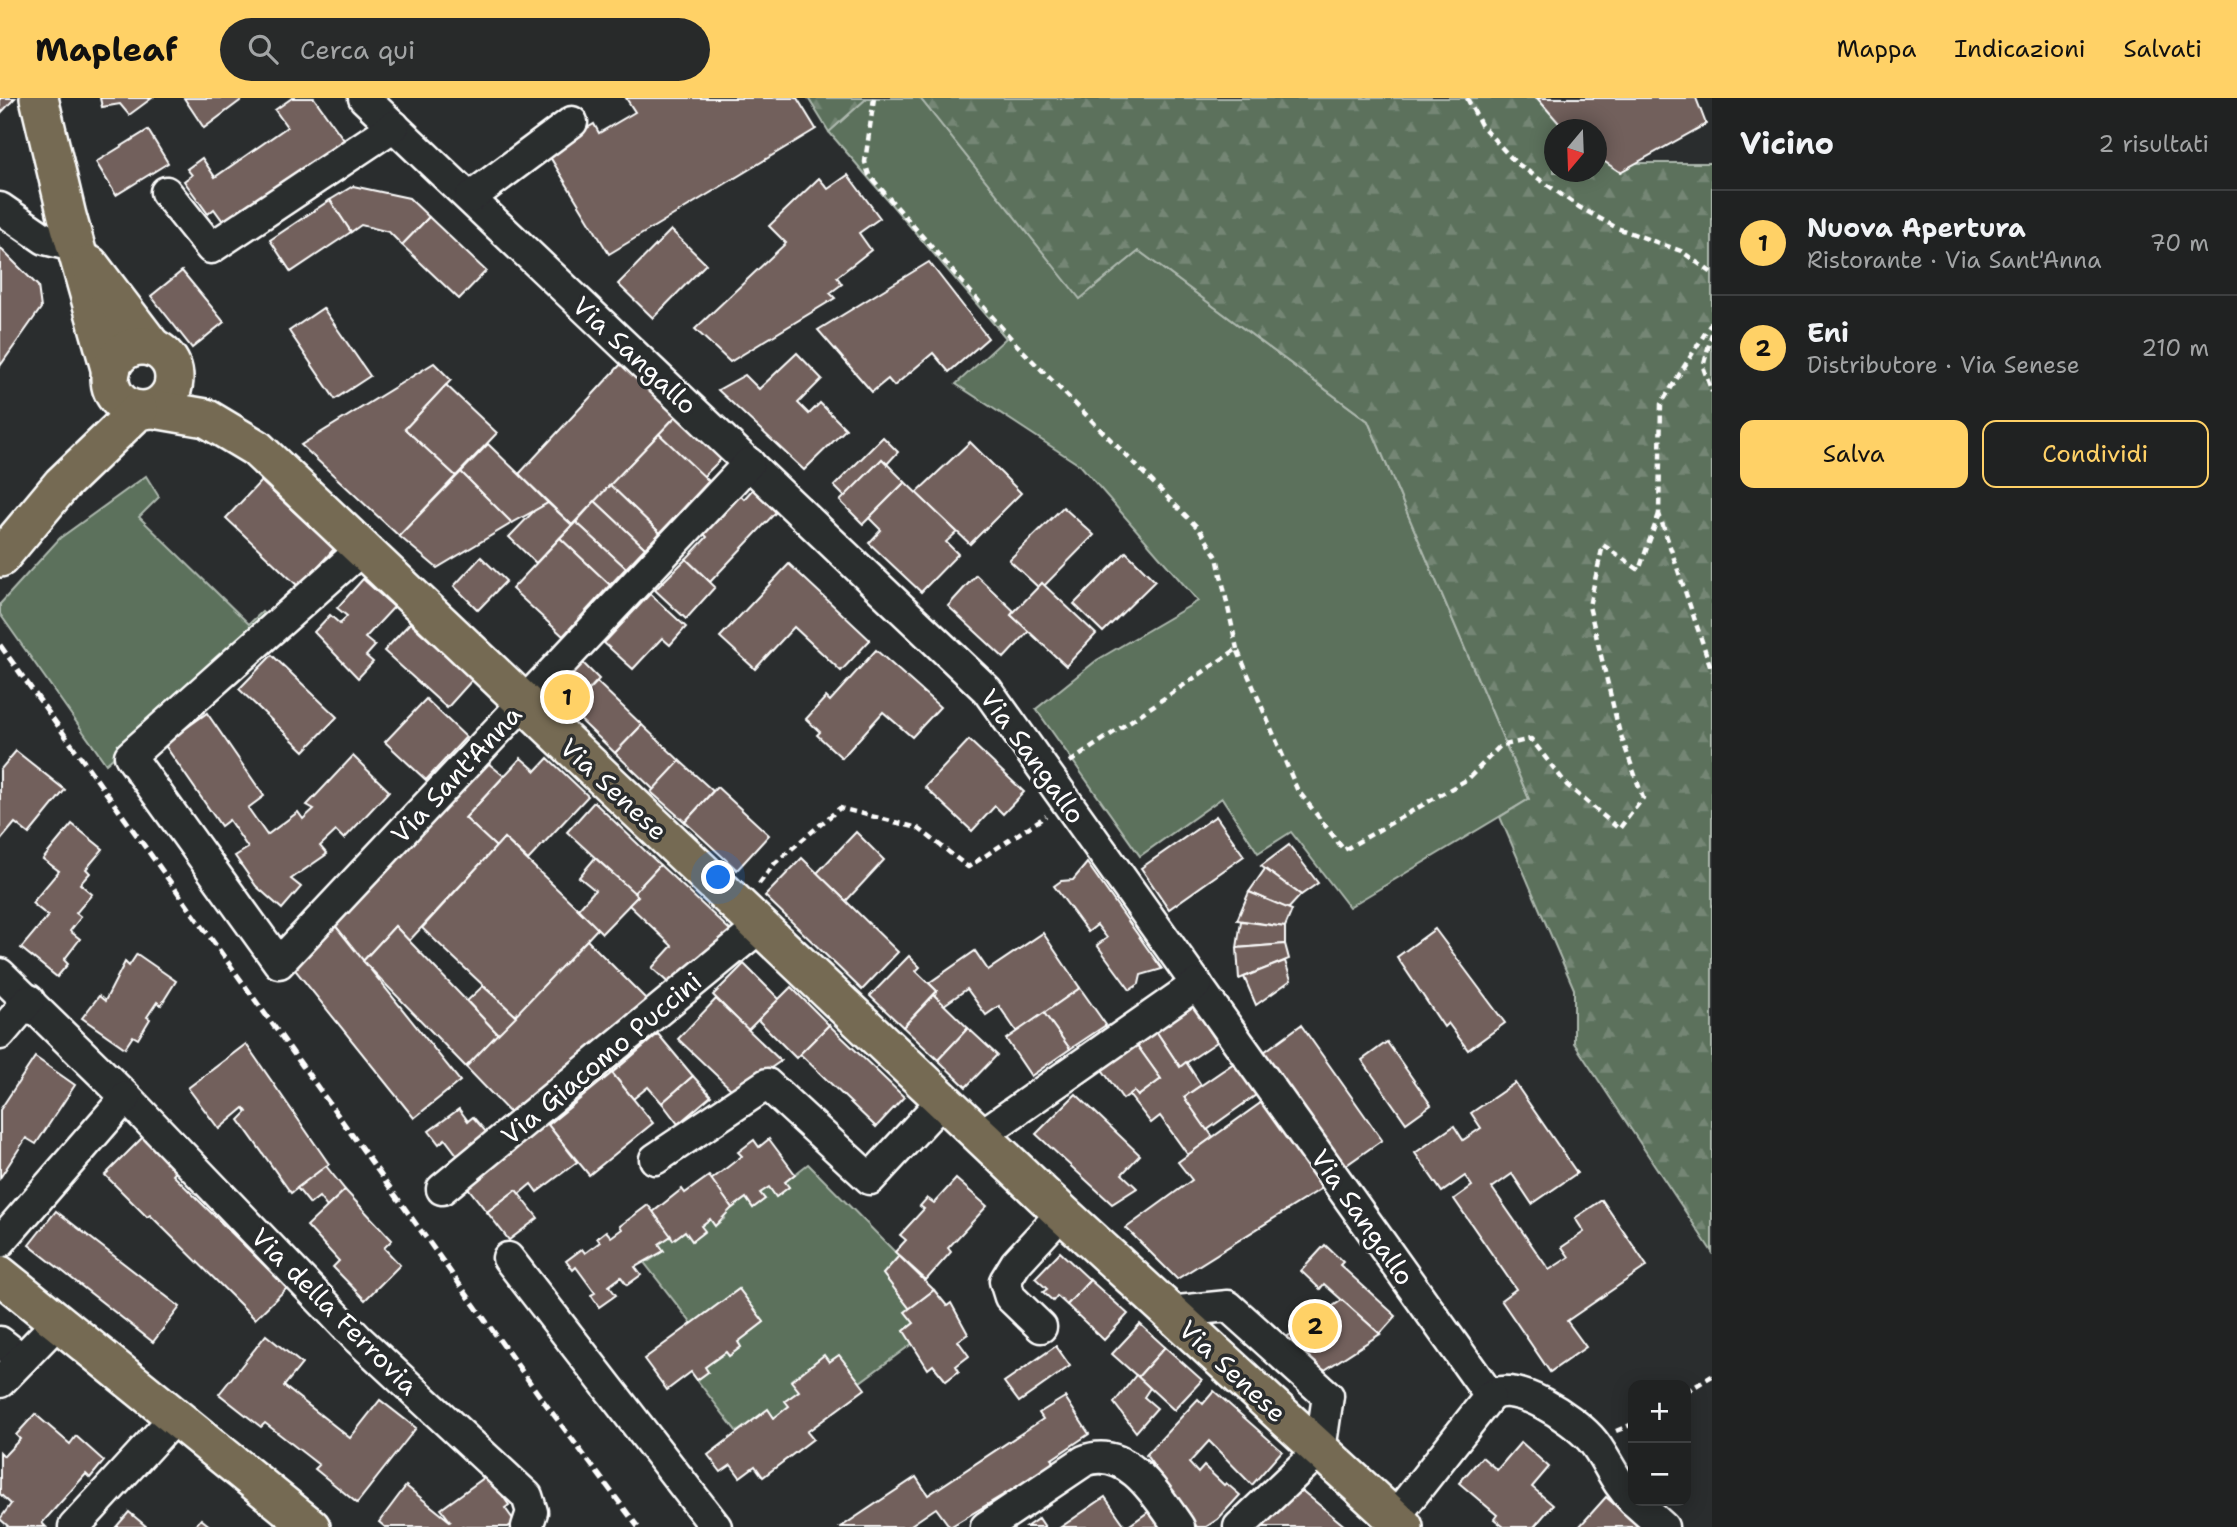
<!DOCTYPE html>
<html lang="it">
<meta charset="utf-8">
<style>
body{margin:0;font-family:"Shantell Sans",sans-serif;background:#282a2a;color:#f1f3f6}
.controls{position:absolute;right:21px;bottom:21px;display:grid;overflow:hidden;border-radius:14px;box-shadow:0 4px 18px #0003}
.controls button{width:63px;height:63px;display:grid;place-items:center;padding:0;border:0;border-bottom:2px solid #3d3f40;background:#202222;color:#f1f3f6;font:35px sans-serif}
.compass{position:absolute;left:1544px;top:21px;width:63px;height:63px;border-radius:50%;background:#202222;box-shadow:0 4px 18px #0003;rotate:199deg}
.you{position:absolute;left:719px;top:780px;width:24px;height:24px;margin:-18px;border:5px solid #fff;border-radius:50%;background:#1a73e8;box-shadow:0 0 0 10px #1a73e833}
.badge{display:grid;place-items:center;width:46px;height:46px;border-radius:50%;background:#ffd166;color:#111;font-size:23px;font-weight:700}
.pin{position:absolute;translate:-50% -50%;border:4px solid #fff;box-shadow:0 2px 7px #0006}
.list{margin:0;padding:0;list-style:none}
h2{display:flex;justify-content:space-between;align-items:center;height:91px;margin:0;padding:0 28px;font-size:30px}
h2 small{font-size:23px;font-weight:400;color:#a2a4a5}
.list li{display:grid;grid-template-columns:46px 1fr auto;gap:21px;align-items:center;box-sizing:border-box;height:105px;padding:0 28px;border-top:2px solid #3d3f40}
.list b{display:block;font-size:26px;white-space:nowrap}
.list p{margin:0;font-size:23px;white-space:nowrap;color:#a2a4a5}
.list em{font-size:23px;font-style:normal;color:#a2a4a5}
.actions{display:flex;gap:14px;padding:21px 28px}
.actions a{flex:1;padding:16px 0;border:2px solid #ffd166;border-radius:14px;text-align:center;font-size:24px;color:#ffd166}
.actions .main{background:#ffd166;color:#111}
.icon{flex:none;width:38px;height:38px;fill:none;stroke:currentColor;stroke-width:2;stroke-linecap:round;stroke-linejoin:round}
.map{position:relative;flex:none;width:1712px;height:1429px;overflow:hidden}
header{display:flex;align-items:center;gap:42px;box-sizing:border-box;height:98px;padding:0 35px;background:#ffd166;color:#111}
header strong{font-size:33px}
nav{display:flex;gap:38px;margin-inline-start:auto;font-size:24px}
.search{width:490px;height:63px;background:#282a2a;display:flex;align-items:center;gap:18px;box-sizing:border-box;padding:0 24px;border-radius:38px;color:#a2a4a5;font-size:26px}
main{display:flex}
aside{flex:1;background:#202222}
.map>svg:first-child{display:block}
.green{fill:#5b715c;stroke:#adb8ae;stroke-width:2}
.forest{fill:url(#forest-firs);stroke:#adb8ae;stroke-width:2}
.building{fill:#72605b;stroke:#fff;stroke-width:2}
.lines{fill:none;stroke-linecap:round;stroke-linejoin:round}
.minor-casing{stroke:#fff;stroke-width:35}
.major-casing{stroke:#fff;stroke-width:42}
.path{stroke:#fff;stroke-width:4.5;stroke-dasharray:7 5;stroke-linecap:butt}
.minor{stroke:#2a2d2e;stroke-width:30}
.major{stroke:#746b52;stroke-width:37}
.rail{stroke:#fff;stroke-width:5;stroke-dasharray:10 5;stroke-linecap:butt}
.labels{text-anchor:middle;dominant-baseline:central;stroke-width:7;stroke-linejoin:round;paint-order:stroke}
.street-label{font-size:26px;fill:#fff;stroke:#2a2d2e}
</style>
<header>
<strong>Mapleaf</strong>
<div class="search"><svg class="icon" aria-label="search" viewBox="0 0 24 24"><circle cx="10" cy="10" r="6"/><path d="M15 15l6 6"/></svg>Cerca qui</div>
<nav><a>Mappa</a><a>Indicazioni</a><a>Salvati</a></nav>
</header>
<main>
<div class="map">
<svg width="1712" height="1429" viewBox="0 0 1712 1429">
<defs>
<pattern id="forest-firs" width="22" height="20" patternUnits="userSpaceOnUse" patternTransform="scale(1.75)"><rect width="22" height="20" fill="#5b715c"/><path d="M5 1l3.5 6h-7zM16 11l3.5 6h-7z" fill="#748674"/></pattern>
</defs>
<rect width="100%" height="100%" fill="#2a2d2e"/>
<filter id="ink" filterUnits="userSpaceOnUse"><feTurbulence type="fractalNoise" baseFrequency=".0143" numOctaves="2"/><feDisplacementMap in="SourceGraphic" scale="14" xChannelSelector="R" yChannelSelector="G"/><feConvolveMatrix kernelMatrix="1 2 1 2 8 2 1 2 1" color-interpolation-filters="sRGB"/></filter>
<g filter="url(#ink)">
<g class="green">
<path d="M867,0h53l160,200 59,-47 229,170 161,378 -180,108 -58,-75 -33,21 -36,-55 -82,58 -104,-147 61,-49 101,-59 -117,-135 -125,-82 50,-46 -177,-206z"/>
<path d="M146,378l13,21 -20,20 110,107 13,-12 10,10 -166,142 -106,-150v-10l60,-66z"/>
<path d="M808,1066l91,92 -16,18 27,35 -4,3 8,11 -10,8 9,12 -53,39 -21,-27 -10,7 -5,-6 -33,24 8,11 -13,10 3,5 -15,12 -7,-8 -30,22 -40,-52 11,-8 -3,-5 21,-15 3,4 12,-9 -3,-5 26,-20 -25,-33 -47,35 -49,-63h6l14,-10 -4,-7 12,-8 3,3 11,-8 7,9 9,-14 9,-7 5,7 10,-8 -2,-3 23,-17 7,10 7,-15 9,-6 7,9 13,-9 -4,-5z"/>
</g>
<g class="forest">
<path d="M808,0h59l-38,34z"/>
<path d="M920,0h644l28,31 -38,1v42h42l1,-39 35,30h80v1089l-138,-209v-54l-74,-172 29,-18 -161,-378 -229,-170 -59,48z"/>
</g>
<g class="building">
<path d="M0,0h15l-15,16z"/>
<path d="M100,0h52l-23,17 -9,-11 -18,3z"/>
<path d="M184,0h60l-40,30z"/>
<path d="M292,0h22l30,42 -119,84 -11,-15 -6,5 -24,-33 8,-6 -5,-6 15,-11 13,19 72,-50 -12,-17z"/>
<path d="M626,0h171l19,31 -207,125 -62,-102 47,-28 5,9 36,-21z"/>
<path d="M1537,0h159l10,26 -86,48 -24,-16v-26h-31z"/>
<path d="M148,32l20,33 -52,32 -20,-33z"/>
<path d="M848,77l32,43 -21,15 12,17 -34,27 5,7 -12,9 5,5 -105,64 -35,-33 91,-86 -17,-17 50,-48 9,11z"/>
<path d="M353,88l56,12 20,19 -27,28 -13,-13 -28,-7 -10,7 -21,-32z"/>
<path d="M330,102l21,32 -60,40 -21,-32z"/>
<path d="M429,119l57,54 -27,28 -57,-54z"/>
<path d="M671,132l35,34 -53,54 -35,-34z"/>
<path d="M0,150l38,38 3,22 -41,58z"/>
<path d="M929,164l59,76 -39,34 -16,-19 -39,33 -6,-7 -16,13 -54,-62z"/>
<path d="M182,173l42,51 -32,26 -41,-52z"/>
<path d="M323,210l47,68 -35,23 -46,-68z"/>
<path d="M797,255l25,26 -24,24 11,11 11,-11 26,26 -42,41 -86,-80 27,-15 14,14z"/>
<path d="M623,264l56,51 -107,112 -53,-51z"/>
<path d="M434,265l17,17 -46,49 51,47 -57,60 -98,-91z"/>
<path d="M446,287l51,48 -41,43 -51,-47z"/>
<path d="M679,315l45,43 -21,21 -44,-43z"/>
<path d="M659,336l50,47 -49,52 -50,-48z"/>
<path d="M883,339l15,15 -11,12 -5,-5 -37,38 -11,-11z"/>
<path d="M970,344l51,51 -51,51 -54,-51z"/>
<path d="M488,346l31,30 29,29 -36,20 -51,-51z"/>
<path d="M882,361l23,23 -42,42 -23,-23z"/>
<path d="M461,374l51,51 -75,45 -38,-32z"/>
<path d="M261,383l73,68 -35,38 -73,-69z"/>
<path d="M905,384l52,50 -11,10 12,12 -37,38 -52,-49 12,-13 -12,-12z"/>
<path d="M610,387l50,48 -15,15 -50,-47z"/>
<path d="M753,391l24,22 -67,71 -24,-23 21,-22 -5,-5 37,-38 5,5z"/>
<path d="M595,403l50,47 -19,20 -50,-46z"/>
<path d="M548,405l24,22 -36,38 -27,-26 25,-26z"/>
<path d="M1063,409l31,28 -50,51 -2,-3 -4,4 -29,-27z"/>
<path d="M576,424l50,46 -16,17 -50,-47z"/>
<path d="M560,440l50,47 -47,51 -51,-47z"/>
<path d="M1126,454l29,29 -52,51 -29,-28z"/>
<path d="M481,459l25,24 -28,29 -24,-24z"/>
<path d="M686,461l29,28 -29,32 -31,-29z"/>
<path d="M789,466l81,76 -29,31 -47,-44 -39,42 -35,-32z"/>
<path d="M976,477l38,36 -3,4 18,16 -25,27 -56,-52z"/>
<path d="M363,481l31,28 -29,31 10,8 -9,10 7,6 -15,16 -44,-46 16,-17 10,9 7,-8 -10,-8z"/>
<path d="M1042,485l54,51 -30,32 -55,-51z"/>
<path d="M650,496l36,33 -16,18 -8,-7 -29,31 -29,-26z"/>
<path d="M410,525l63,56 -26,29 -63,-57z"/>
<path d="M876,552l64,57 -28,30 -29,-25 -41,46 -25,-23 3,-3 -14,-13 20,-22 4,4z"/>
<path d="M272,557l65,62 -33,34 -65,-62z"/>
<path d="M579,561l20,20 -29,31 -21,-18z"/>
<path d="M597,584l45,43 -27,28 -45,-43z"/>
<path d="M426,601l40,38 -40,43 -41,-38z"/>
<path d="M207,615l57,83 -16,12 19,27 31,-23 5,7 11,-10 -7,-4 46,-49 36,35 -45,48 -8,-8 -16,15 7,8 -36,25 10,8 -19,22 -26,-23 -21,-30 13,-8 -19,-28 -8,6 -57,-82z"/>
<path d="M642,627l38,36 -26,29 -39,-37z"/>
<path d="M969,642l55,52 -21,22 -8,-8 -23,25 -47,-44z"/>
<path d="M16,653l49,39 -36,44 -14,-11 -15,18v-71z"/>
<path d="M521,660l15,13 12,-13 40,38 -60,64 -24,-22 -8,9 -31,-29z"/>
<path d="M680,663l33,30 -28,31 -34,-30z"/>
<path d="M488,665l16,13 -39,42 31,29 -87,94 -14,-15 -32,35 -29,-37z"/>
<path d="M717,689l52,48 -32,35 -52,-48z"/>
<path d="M594,704l66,63 -26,28 -67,-61z"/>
<path d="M1216,718l28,40 -75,53 -28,-41z"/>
<path d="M72,726l31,25 -17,20 4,4 -10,11 12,10 -16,19 5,4 -11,14 10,8 -16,21 4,4 -11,13 -36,-29 27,-32 -16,-13 27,-32 -16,-12z"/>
<path d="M856,734l28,28 -38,41 -29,-28z"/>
<path d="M504,740l94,90 -82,88 -94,-88z"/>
<path d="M1289,747l29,38 -17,12 -40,-29z"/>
<path d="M595,760l43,38 -36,37 -24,-24 17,-19 -16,-13z"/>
<path d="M802,760l96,94 -36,38 -97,-94z"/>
<path d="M1087,765l75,106 -21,6 -2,9 -9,6 -33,-45 10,-7 -10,-13 -9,7 -34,-46 7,-5 12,-1z"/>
<path d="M660,767l71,66 -56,58 -23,-21 20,-22 -43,-41 9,-9 -4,-3z"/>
<path d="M1265,771l36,26 -13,14 -39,-17z"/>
<path d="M1249,794l43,18 -7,17 -48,-7z"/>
<path d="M1241,823l44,6v17l-48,4z"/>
<path d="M334,826l126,157 -46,37 -126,-157z"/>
<path d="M395,828l103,108 -32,33 -103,-106z"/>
<path d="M1435,831l70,94 -37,27 -20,-27 -4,4 -47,-70z"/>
<path d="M1043,835l37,55 -63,44 -18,-26 -13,9 -19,-26 -23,16 -10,-10 3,-4 -8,-8 46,-32 13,19z"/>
<path d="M587,842l65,65 -140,110 -46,-48z"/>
<path d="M1285,846l4,15 -50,20 -2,-31z"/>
<path d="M137,856l39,27 -15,24 -4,-3 -10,15 3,2 -12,20 -5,-3 -8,12 -43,-30 17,-22 6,5 20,-39 4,4z"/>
<path d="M909,858l11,11 -4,4 21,20 -34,36 -33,-31z"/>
<path d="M1285,863l6,19 -35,25 -12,-28z"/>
<path d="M744,866l35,35 -31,31 -35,-35z"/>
<path d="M483,888l33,30 -18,18 -31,-33z"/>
<path d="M791,889l38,38 -33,33 -38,-38z"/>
<path d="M1080,890l26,37 -36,24 -26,-36z"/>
<path d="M934,897l34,33 -30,32 -35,-33z"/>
<path d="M716,901l65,62 -46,32 -57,-54z"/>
<path d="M1193,908l24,36 -37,25 -24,-36z"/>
<path d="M1044,915l26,36 -39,27 -25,-37z"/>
<path d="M829,927l75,72 -28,30 -76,-73z"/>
<path d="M1301,927l81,115 -37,26 -81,-114z"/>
<path d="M968,930l29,27 -31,32 -28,-27z"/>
<path d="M1156,933l24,36 6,-5 15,23 -17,12 29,40 -25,18 -28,-39 -9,7 -22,-28 5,-4 4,5 23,-17 -25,-35z"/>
<path d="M658,936l35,42 -31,27 -14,-16 -15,12 -21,-26z"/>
<path d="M1387,944l44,63 -25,18 -44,-63z"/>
<path d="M246,946l83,120 -38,29 -52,-73 8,-8 -3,-4 -25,21 -31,-41z"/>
<path d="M1136,946l25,35 -23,17 -4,-5 -11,8 -22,-31z"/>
<path d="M35,959l40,28 -39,59 -10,-6 -26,40v-68z"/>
<path d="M1234,965l22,32 -49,35 -23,-33z"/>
<path d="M612,975l41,50 -64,52 -41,-50z"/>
<path d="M693,978l18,20 -33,28 -16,-21z"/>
<path d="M1515,985l62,90 -45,31 -20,-30 -20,14 57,82 20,-13 -7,-10 22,-15 -9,-14 27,-18 45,66 -80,55 19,26 -36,25 -49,-72 15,-11 -62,-90 18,-13 -7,-10 -23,16 -27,-39 39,-27 9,14 18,-12 -10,-15z"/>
<path d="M1076,996l64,61 -18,19 15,14 -25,16 -76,-70z"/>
<path d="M1262,1004l62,85 -147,92 -51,-51 66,-48 -14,-18z"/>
<path d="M459,1011l9,12 5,-4 14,16 -29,23 -13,-17 -6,5 -10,-13z"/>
<path d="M545,1023l32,41 -40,30 -6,-8 -12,10 -3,-4 -29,22 -22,-28z"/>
<path d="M146,1036l34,33 -7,8 114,113 -32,31 -105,-104 -3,2 -42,-42z"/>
<path d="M769,1041l26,35 -10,8 4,5 -13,10 -7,-10 -9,6 5,6 -12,9 -7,-10 -14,10 -21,-28 31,-24 -4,-4 16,-12 5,7z"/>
<path d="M326,1068l19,24 -18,17 -8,-10 -9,7 -13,-16z"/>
<path d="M709,1078l23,32 -17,18 -5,-7 -9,7 4,5 -13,10 -7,-10 -12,9 -20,-28 29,-23 3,4z"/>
<path d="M956,1081l31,27 -39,42 3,4 -25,28 -31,-28 11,-12 -6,-5 24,-26 -4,-3 7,-8 7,5z"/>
<path d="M345,1092l47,50 -8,8 16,17 -35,35 -32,-33 6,-6 -32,-35z"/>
<path d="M516,1092l22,28 -29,22 -22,-28z"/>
<path d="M648,1107l23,31 -12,8 5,7 -29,16 6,8 -14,10 -6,-8 -12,9 7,9 -17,12 -8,-12 4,-2 -19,-26 -3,3 -7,-9 16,-12 3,4 15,-11 -3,-4 9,-7 5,6 11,-8 -2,-3z"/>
<path d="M56,1113l124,96 -27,35 -124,-97z"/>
<path d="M1325,1147l18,17 -3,3 56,51 -16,18 -56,-50 -4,5 -19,-18z"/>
<path d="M1060,1154l30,28 -23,25 -10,-9 -4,5 -10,-9 4,-3 -12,-11z"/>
<path d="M899,1158l35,34 -24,19 -27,-35z"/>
<path d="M1090,1182l38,34 -24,26 -37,-35z"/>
<path d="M739,1191l25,33 -26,20 3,5 -12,9 -3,-4 -21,15 3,5 -11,8 -6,-8 -24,18 -23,-31z"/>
<path d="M934,1192l13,16 4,-3 17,31 -10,7 11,15 -13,10 3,5 -13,10 -13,-16 -5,4 -24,-38 10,-8 -9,-11z"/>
<path d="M1342,1202l38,34 -63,41 -38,-33z"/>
<path d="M1140,1226l25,23 -27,30 -26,-23z"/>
<path d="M266,1237l36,29 -18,22 66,52 30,-38 36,28 -59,75 -42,-34 4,-4 -54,-42 -4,4 -42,-33z"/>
<path d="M1056,1248l14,20 -51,36 -15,-20z"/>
<path d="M1165,1249l37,33 -28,30 -36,-33z"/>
<path d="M824,1257l5,7 10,-7 26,34 -58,43 6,7 -50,38 -8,-11 -15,11 -9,-12 -10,7 -13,-17 60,-46 6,9 15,-12 -4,-5 14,-10 -8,-10z"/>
<path d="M1136,1277l14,13 -6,9 13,11 -21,24 -22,-29z"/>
<path d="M1214,1293l68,60 -30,34 -43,-44 -20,22 9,10 6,-7 20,19 2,-2 14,12 -22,24 -12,8h-9l-51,-72 52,-56 5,5z"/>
<path d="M1065,1299l24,37 -37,25 4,4 -106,64 -14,-19 -28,19h-67l75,-50 12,18 115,-76 -4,-6z"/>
<path d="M35,1316l35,30 6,-8 28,25 -14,17 -4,-4 -44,49 4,4h-37l-9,-8 11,-15 -11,-10v-42l4,4 16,-17 -4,-4z"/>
<path d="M1521,1344l28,25 -17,20 21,18 -19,22h-30l-10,-8 3,-4 -38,-32 23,-26 15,13z"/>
<path d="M488,1377l21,30 -4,3 10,14 -7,5h-123l-6,-5 27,-36 45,36 -10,-13z"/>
<path d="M1294,1386l52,43h-88z"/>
<path d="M1105,1399l21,30h-65z"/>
<path d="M1606,1399l34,30h-61z"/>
<path d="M1151,1412l12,17h-36z"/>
<path d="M129,1414l18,15h-31z"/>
<path d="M1039,1420l6,9h-19z"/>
<path d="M201,1421l10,8h-17z"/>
</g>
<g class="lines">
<defs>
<g id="minor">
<path d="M364,0l623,592 503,706"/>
<path d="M166,94l45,56 183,-122"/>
<path d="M470,100l102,-76"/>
<path d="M0,110l45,31 32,8"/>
<path d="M362,451l-232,207 149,207 470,-500"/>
<path d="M0,876l126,123 232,242 169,157 5,16 -5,15"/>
<path d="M0,936l29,-34"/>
<path d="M980,1038l217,-152"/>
<path d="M655,1061l112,-75 103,95 73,-79"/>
<path d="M442,1091l318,-262"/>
<path d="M0,1144l126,-145"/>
<path d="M508,1160l208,269"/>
<path d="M1168,1214l60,-6 100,90 -8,54 -81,77"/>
<path d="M1041,1229l-31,-30 -5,-16 11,-18 46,-50"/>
<path d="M0,1244l22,17"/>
<path d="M0,1284l59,-61"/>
<path d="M1490,1298c26,-17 82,23 100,42 16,17 23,43 43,62"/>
<path d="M1634,1403l29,26"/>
<path d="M1394,1420l96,-122"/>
<path d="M74,1429l102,-111"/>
<path d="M986,1429l98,-66c43,-17 74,36 95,66"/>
</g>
<g id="major">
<path d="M39,0l28,118 44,156"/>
<path d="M90,167l63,83"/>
<circle cx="142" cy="280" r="32"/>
<path d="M154,311l52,9 50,30 806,765 342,314"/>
<path d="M0,460l62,-74 77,-74"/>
<path d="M0,1177l311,252"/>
</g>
</defs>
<use href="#minor" class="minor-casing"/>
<use href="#major" class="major-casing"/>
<g class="path">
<path d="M874,0l-9,64 4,13 147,169 184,186 17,27 20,92"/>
<path d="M1467,0l14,27 34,37 64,45 38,21 64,23 31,22"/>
<path d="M1712,224l-51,82 -2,110 53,157"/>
<path d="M1712,235l-9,34 9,25"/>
<path d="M1070,664l167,-113 60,140 47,61 124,-71 32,-33 31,-7 36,46 52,44 24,-31 -24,-68 -30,-124 14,-61 36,25 20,-56"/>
<path d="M759,786l16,-21 65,-55 78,20 50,39 78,-51"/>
<path d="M1686,1294l26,-16"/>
<path d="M1616,1333l17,-7"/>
</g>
<use href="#minor" class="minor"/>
<use href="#major" class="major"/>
<path class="rail" d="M0,547l539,750 99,132"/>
</g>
</g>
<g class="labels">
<g class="street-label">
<text transform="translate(635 257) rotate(43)">Via Sangallo</text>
<text transform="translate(1033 658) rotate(54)">Via Sangallo</text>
<text transform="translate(456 676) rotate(-47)">Via Sant'Anna</text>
<text transform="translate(614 691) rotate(43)">Via Senese</text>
<text transform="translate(601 960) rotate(-40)">Via Giacomo Puccini</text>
<text transform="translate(1363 1119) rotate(55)">Via Sangallo</text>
<text transform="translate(335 1213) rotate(45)">Via della Ferrovia</text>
<text transform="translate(1233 1273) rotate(43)">Via Senese</text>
</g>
</g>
</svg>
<div class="controls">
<button>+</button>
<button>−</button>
</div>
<svg class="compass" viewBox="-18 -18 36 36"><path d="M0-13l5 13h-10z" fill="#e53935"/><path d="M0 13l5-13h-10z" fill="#a2a4a5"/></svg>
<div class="you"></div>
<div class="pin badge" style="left:567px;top:599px">1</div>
<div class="pin badge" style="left:1315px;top:1228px">2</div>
</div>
<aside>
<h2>Vicino<small>2 risultati</small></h2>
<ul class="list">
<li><span class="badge">1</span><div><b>Nuova Apertura</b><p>Ristorante · Via Sant'Anna</p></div><em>70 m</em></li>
<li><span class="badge">2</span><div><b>Eni</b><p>Distributore · Via Senese</p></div><em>210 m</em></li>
</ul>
<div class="actions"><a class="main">Salva</a><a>Condividi</a></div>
</aside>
</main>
